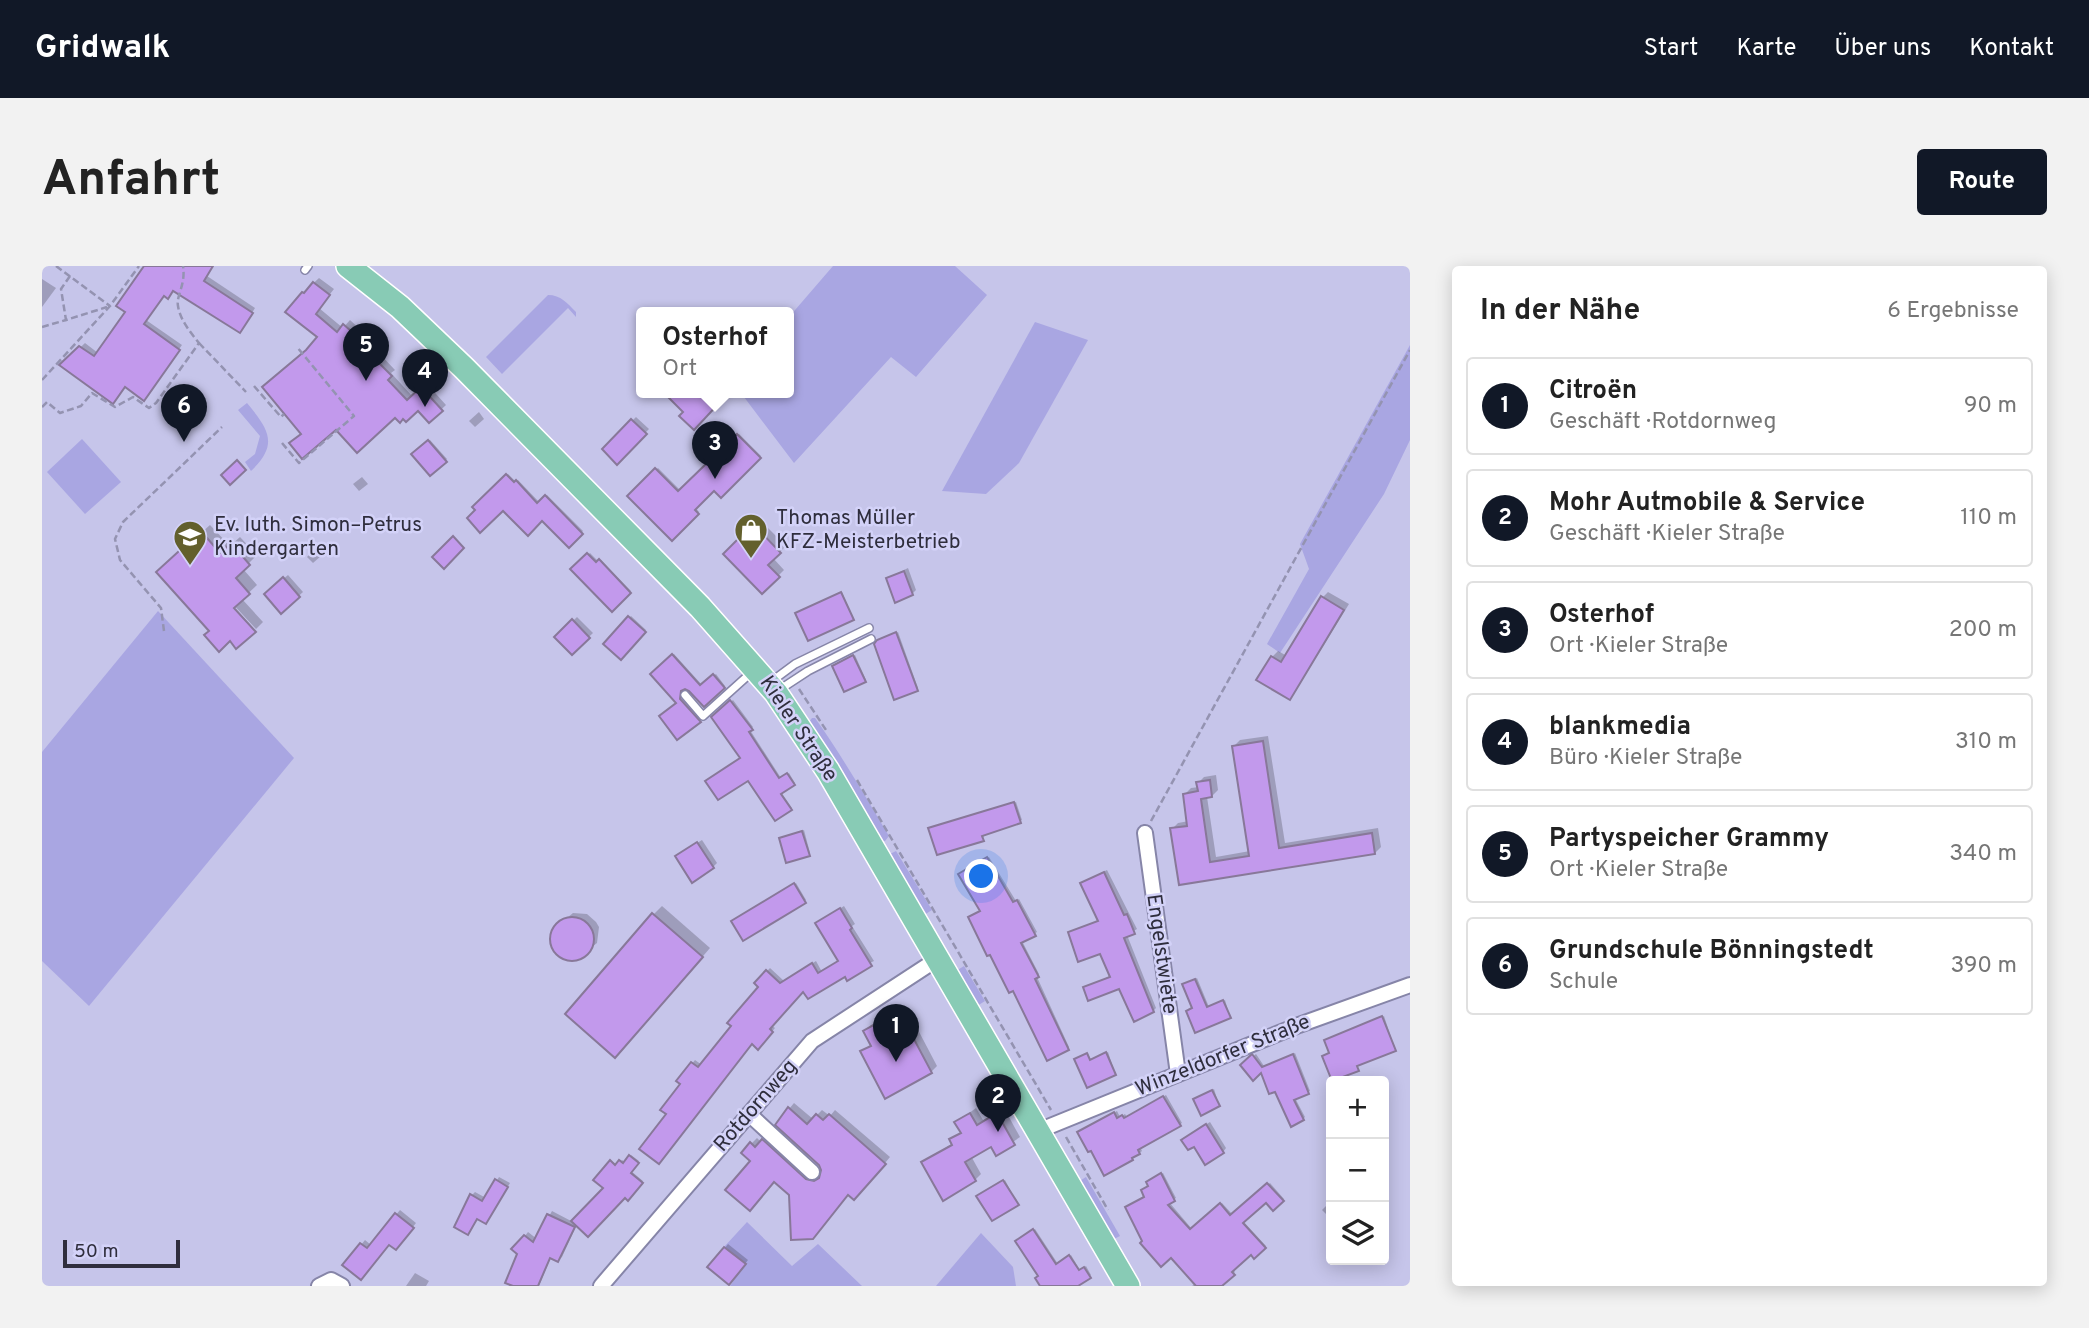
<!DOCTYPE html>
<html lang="de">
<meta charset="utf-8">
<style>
body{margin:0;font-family:Overpass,sans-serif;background:#f2f2f2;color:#222}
.controls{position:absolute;right:21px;bottom:21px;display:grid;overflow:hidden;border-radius:7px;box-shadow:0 4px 18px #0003}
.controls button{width:63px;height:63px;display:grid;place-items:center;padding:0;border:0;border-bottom:2px solid #e0e0e0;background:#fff;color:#222;font:35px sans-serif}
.scale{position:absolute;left:21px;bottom:18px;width:117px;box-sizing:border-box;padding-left:7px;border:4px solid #2f2e3d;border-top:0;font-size:19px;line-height:24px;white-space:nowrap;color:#2f2e3d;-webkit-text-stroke:5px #d3d2f8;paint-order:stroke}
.you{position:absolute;left:940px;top:611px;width:24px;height:24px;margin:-18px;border:5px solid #fff;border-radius:50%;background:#1a73e8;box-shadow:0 0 0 10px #1a73e833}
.badge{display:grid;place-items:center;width:46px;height:46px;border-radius:50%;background:#111827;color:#fff;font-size:23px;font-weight:700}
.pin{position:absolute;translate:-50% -58px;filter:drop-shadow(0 2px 4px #0008)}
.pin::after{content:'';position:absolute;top:37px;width:24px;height:21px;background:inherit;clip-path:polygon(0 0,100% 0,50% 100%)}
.popup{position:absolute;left:594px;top:41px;width:158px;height:91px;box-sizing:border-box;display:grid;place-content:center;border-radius:7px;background:#fff;filter:drop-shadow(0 2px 5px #0005);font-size:23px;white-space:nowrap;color:#767676}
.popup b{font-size:26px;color:#222}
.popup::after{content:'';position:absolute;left:50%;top:100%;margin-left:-14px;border:14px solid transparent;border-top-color:#fff}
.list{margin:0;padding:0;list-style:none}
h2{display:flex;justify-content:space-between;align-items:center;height:91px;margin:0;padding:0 28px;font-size:30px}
h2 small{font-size:23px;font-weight:400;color:#767676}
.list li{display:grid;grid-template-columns:46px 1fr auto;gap:21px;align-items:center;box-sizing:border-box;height:98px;margin:0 14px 14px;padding:0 14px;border:2px solid #e0e0e0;border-radius:7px}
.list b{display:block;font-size:26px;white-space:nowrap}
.list p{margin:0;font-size:23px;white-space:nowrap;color:#767676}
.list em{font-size:23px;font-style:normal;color:#767676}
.icon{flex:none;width:38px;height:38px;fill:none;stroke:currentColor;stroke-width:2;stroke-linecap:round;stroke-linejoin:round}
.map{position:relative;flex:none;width:1368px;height:1020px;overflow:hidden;border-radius:7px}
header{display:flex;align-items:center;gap:42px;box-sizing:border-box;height:98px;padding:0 35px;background:#111827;color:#fff}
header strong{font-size:33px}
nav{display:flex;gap:38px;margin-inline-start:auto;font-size:24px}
.intro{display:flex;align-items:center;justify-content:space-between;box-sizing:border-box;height:168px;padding:0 42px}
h1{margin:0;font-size:49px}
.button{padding:18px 32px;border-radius:7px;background:#111827;color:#fff;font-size:24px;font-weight:700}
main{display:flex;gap:42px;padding:0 42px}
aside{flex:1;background:#fff;border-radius:7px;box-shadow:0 4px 18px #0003}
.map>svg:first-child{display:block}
.green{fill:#a9a6e2}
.shadow{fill:#0003}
.building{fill:#c299ec;stroke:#887899;stroke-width:2}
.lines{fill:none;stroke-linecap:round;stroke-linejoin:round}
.lane-casing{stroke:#8685a8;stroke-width:10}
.street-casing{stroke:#8685a8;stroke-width:18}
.primary-casing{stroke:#fff;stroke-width:26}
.path{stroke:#9493b1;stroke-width:2.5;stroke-dasharray:7 3.5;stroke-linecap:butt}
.lane{stroke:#fff;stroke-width:7}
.street{stroke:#fff;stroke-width:14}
.primary{stroke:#88cbb5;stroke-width:23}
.labels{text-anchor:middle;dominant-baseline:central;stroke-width:5;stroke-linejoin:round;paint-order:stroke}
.poi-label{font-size:21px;fill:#2f2e3d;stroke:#d3d2f8;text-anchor:start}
.street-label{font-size:21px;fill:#2f2e3d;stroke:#d3d2f8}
</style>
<header>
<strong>Gridwalk</strong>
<nav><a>Start</a><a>Karte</a><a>Über uns</a><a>Kontakt</a></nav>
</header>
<div class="intro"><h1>Anfahrt</h1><a class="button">Route</a></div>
<main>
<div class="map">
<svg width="1368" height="1020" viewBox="0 0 1368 1020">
<rect width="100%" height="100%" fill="#c6c5ea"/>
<g class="green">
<path d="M791,0h122l32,29 -71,82 -25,-20 -97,106 -53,-70h47l1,-76z"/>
<path d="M506,29c13,0 19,8 28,17v5l-8,-9 -66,66 -16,-17z"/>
<path d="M993,56l53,18 -69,123 -33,31 -44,-3z"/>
<path d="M1368,79v95l-26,54 -104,159 -13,-9 42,-75 -9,-25z"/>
<path d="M205,137c22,27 32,41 4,68l-6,-9 10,-8 5,-18 -22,-26z"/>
<path d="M40,173l39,43 -36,32 -38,-42z"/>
<path d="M116,345l136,147 -205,248 -47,-45v-209z"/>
<path d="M770,452h3c27,38 50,78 74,118l-4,5h-4l-72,-119z"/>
<path d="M854,585l36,59 -8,5 -36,-60z"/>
<path d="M922,700l21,35 -8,5 -21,-35z"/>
<path d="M1044,911l34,59 -8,4 -34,-58z"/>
<path d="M705,956l45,44 26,-22 44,42h-132l15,-22 -21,-17z"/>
<path d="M939,967l32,34 3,19h-80z"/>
</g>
<g class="shadow">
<path d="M104,0h67l-6,10 48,32 -11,18 -70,-36 -10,4 -18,26 36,25 -35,49 -85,-29 23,-22 13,10 29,-41z"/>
<path d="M277,12l15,11 -15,19 24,20 7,-8 13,12 -2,2 34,36 -4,3 22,24 14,-13 19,21 -17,16 -11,-13 -23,7 -92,18 7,-85 9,-11 -16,-44z"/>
<path d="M0,13l14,9 -14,19z"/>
<path d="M437,146l5,7 -9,8 -6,-6z"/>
<path d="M594,151l13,12 -32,33 -13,-13z"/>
<path d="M697,168l22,22 -40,39 -7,-7 -19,19 4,5 -27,27 -43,-43 29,-28 23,23z"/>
<path d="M388,174l17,19 -17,15 -17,-19z"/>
<path d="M466,208l8,8 2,-2 22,23 7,-8 36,36 -14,15 -26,-27 -40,-10 -25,1 -4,-3z"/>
<path d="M320,211l6,7 -9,7 -6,-7z"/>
<path d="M718,254l26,26 -13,12 11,12 -22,22 -37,-38z"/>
<path d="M168,259l20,21 10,-9 17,18 -14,14 14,16 -15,14 21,23 -7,7 -26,-28v38l-19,-8 -45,-67z"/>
<path d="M273,283l6,7 -8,7 -6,-6z"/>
<path d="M548,287l9,9 2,-2 30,31 -19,19 -39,-41z"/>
<path d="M866,302l8,22 -4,4 -24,-16z"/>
<path d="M246,309l15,17 -22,20 -15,-18z"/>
<path d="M800,326l11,27 -54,-7z"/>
<path d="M1286,326l21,12 -54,88 -6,6 -17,-41 6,-6 9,5 35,-58z"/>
<path d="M589,350l15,14 -25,28 -16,-14z"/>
<path d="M535,351l16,16 -21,20 -15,-16z"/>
<path d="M856,366l20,56 -1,2 -37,-51z"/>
<path d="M632,388l28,31 14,-11 9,12 -21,19 -14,-16h-9v8l20,22 -23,19v-35l-26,-29z"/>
<path d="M813,389l11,25 -1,1 -30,-16z"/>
<path d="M691,434l20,27 -3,3 31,48 8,-5 6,10 -14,9 11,16 -17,11 -33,-61 -29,-40z"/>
<path d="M1226,470l17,107 93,-15 3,19 -6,6 -195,30 -8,-54 6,-6 11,-2 -4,-27 6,-6 8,-1 -1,-4 6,-6 12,-2 2,15 -6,6 -5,1 9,60 34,-6 -16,-105 6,-6z"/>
<path d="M974,536l6,18 -38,14 -1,6 -53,-12z"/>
<path d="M762,564l6,23 -1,1 -28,-16z"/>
<path d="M660,574l15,23 -4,4 -32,-14z"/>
<path d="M947,591l27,44 3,-2 18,33 -15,9 17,33 -2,3 32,70 -1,2 -86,-138 -20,-38z"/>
<path d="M1065,604l30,59 -10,6 29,73 -3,3 -33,-24 -35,1 27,-13 -11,-23 -31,-19 29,-13 -14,-39z"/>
<path d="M754,617l10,17 -63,38 -9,-18z"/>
<path d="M620,640l48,42 -86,100 30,-134z"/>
<path d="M802,640l11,18 -3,2 22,35 -29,14 -41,15 -33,35 4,3 -14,16 -9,-2 -84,72 14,-30 -4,-3 17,-21 7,5 58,-78 -4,-4 14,-15 14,13 32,-20 6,11 18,-12 -19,-40z"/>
<path d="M531,647l14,1 9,8 3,5 -2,16 -21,16 -12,-2 -9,-9 -2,-6 2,-14z"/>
<path d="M1155,712l12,29 16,-7 5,17 -36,-9 -8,-25z"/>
<path d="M864,741l31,59 -6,6 -69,-20 10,-8 -7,-13 6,-6z"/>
<path d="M1342,750l11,33 -38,15 1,6 -27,-18 -4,-13z"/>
<path d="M1066,786l7,21 -37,-15 10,-5 3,7z"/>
<path d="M1253,787l15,38 -15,7 10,19 -2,2 -41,-49 -19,-5 13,-11 8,12z"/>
<path d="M1172,823l5,16 -22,-7z"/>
<path d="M1124,829l16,28 -42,24 2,4 -10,8 -50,-29 35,-19 3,6 5,-3 2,3z"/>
<path d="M752,837l19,16 9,-9 8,6 5,-6 55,47 -30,36 -69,1 -39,-33 -1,-17 6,-6 4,4 8,-7 43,40 10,2 1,-7 -34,-61z"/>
<path d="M934,842l7,12 21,-12 16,29 -23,16 -5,-8 -21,11 10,18 -6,6 -52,-18 30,-19 -2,-3 11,-9 -5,-9z"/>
<path d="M1168,856l16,26 -3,4 -36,-16z"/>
<path d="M589,889l8,6 -8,10 12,10 -15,17 -3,-2 -48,28 -15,33 -4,3 -7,-3 -12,29h-30l10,-33 -5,-4 11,-13 3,-4 9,7 15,-28 21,11 32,-34 6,-27 7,4 4,-5 3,2z"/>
<path d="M1121,907l13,25 -7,4 23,27 30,-26 11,12 37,-32 14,16 -11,10 -7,-8 -23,20 23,25 -12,10 -3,-3 -18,17 2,2 -13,12 2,2h-32l4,-3 -50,-87 4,-10 -1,-6z"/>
<path d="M457,911l11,6 -21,36 -11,-1 -8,12 -14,-3 16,-32 3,-3 11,6z"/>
<path d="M963,914l12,23 -37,-8z"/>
<path d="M1289,935v18l-9,-9z"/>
<path d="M358,944l16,13 -17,21 -9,-1 -45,22 20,-25 6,5z"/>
<path d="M993,963l23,35 13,-9 9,15 6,-4 5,9 -16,11h-33l-2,-10 -22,-37z"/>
<path d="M686,978l20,16 -15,19 -8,-31z"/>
<path d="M373,1007l14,8 -3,5h-20z"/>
</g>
<g class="building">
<path d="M102,0h69l-9,15 49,32 -13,20 -67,-42 -5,8 -4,-3 -20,28 36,26 -36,51 -19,-14 -12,17 -54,-39 20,-19 15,10 31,-44 -9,-6z"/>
<path d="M271,16l17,13 -14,19 21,18 6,-8 16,14 -2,3 35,35 -4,4 19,20 14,-13 22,24 -14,12 -11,-12 -12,11 -3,-3 -3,4 -5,-5 -38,35 -21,-23 -34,29 -13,-16 12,-9 -39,-47 44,-37 11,-13 -32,-25 17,-20 2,1z"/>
<path d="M622,127h51l7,7 -28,30 -15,-14 4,-4z"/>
<path d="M589,153l16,15 -30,31 -15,-16z"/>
<path d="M695,168l24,24 -40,40 -7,-7 -19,19 4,4 -27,27 -45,-45 28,-28 23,23z"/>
<path d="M386,174l19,22 -17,14 -19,-22z"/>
<path d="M195,194l9,10 -16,15 -9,-10z"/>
<path d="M464,208l8,8 2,-2 21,23 8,-8 38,39 -14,14 -27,-27 -14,15 -25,-25 -23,22 -13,-15 8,-8 -3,-3z"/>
<path d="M711,258l28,29 -13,12 12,12 -18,17 -39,-40z"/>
<path d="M159,265l19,22 11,-10 19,22 -14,13 14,16 -16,14 22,24 -20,17 -6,-8 -11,11 -15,-17 5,-4 -53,-59z"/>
<path d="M411,270l11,12 -20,21 -12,-12z"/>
<path d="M545,287l9,9 3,-3 32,34 -19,19 -42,-43z"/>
<path d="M862,305l9,24 -18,8 -9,-25z"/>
<path d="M241,311l17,20 -19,17 -17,-20z"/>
<path d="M799,326l13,28 -46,21 -13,-28z"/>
<path d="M1279,330l23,14 -54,90 -34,-20 15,-24 10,6z"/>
<path d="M586,350l18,16 -25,28 -18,-16z"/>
<path d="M530,353l18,19 -18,17 -18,-18z"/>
<path d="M854,366l22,59 -24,9 -20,-56 3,-4z"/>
<path d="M630,388l28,31 13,-11 12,14 -21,19 -15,-16 -4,-2 -4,2 -1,8 21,23 -24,18 -18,-24 17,-13 -26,-29z"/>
<path d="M811,389l13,27 -22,10 -12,-26z"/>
<path d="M688,434l23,30 -4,2 30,46 8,-5 8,12 -14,9 11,16 -17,11 -27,-40 -30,19 -13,-19 35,-23 -29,-41z"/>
<path d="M1221,475l16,107 93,-15 3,21 -196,31 -9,-57 17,-2 -4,-32 15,-3 -2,-9 14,-2 2,17 -11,2 9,63 39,-6 -17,-110z"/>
<path d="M972,536l7,21 -39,13 2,5 -47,14 -9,-27z"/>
<path d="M760,565l8,25 -24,7 -7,-25z"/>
<path d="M655,576l17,26 -22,15 -17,-27z"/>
<path d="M945,591l26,45 4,-2 19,36 -15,7 18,34 -4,2 34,71 -22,11 -34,-70 -4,2 -19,-38 -3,1 -19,-39 12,-6 -22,-37z"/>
<path d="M1062,606l20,43 3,-1 8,20 -11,4 30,74 -20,10 -15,-33 -31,12 -5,-14 27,-10 -10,-23 -22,8 -10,-30 30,-11 -18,-38z"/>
<path d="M752,617l12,20 -63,38 -12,-20z"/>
<path d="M798,642l12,20 -2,2 22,36 -25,15 -2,-4 -37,22 -5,-7 -33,37 3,3 -15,18 -6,-6 -93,120 -20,-15 27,-35 -6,-4 20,-26 -4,-3 15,-19 7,5 33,-41 -4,-3 31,-36 -4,-4 12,-13 14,13 32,-20 6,10 20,-12 -23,-38z"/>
<path d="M610,647l51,44 -88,101 -50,-44z"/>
<circle cx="530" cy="673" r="22"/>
<path d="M1153,713l12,28 16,-7 8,18 -36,15 -9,-22 6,-3 -10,-24z"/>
<path d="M857,745l33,62 -47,26 -25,-48 11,-5 -8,-15z"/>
<path d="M1340,750l14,35 -39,15 2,5 -27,10 -10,-25 7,-3 -5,-13z"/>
<path d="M1064,786l10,23 -29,13 -13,-29 13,-6 3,7z"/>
<path d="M1210,788l10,13 31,-13 16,40 -15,6 10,20 -13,7 -16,-35 -6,2 -8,-21 -8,8 -13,-16z"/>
<path d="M1170,824l8,16 -19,10 -8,-17z"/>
<path d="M1121,830l18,30 -43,24 2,4 -8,4 1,2 -29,16 -13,-25 -3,1 -11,-20 37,-20 3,6 5,-3 2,3z"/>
<path d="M746,841l19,17 9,-10 7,6 6,-6 57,50 -32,36 -6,-5 -35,44 -22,1 -2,-45 -15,-13 -24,29 -25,-21 25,-29 -9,-8 9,-11 5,5 7,-8 44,40 8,2 5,-3 2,-8 -2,-5 -44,-40z"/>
<path d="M928,847l7,12 20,-12 18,32 -19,11 -5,-9 -26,15 11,19 -33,20 -22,-39 31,-17 -3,-6 12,-6 -7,-11z"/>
<path d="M1164,858l18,29 -19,12 -11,-18 -6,3 -7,-10z"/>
<path d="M587,889l10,8 -8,10 12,10 -15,18 -3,-3 -37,39 -17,-16 32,-33 -10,-8 17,-20 5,5 4,-5 4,3z"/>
<path d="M1119,907l14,28 -7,4 22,24 30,-26 10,12 37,-32 17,18 -11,10 -7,-8 -23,20 23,25 -12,11 -3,-4 -19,17 3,3 -13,11h-26l-25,-28 -10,9 -21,-24 2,-2 -17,-34 19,-10 -3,-7 7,-4 -2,-4z"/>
<path d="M453,913l13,8 -22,37 -9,-5 -9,16 -14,-8 16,-33 12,7z"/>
<path d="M961,914l16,25 -27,16 -16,-25z"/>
<path d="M353,947l19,15 -18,22 -7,-5 -28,35 -19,-15 18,-22 7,5z"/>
<path d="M505,948l28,13 -17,35 -8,-4 -12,28h-25l-8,-3 12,-29 -6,-5 13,-14 9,7z"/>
<path d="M991,963l23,35 13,-9 10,15 5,-3 7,11 -13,8h-38l-5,-8 3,-2 -23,-35z"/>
<path d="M682,981l22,17 -17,21 -22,-18z"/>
</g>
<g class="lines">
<defs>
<g id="lane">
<path d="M263,4l3,-4"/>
<path d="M730,415l23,-17 74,-36"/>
<path d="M737,424l29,-19 63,-32"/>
<path d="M643,429l18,21 50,-45"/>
</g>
<g id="street">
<path d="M1103,567l33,241"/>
<path d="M707,848l63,58"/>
<path d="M996,865l261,-106 111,-40"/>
<path d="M277,1020l12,-6 11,6"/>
<path d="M559,1020l211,-245 127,-83"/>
</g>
<path id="primary" d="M306,0l52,41 64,61 236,239 76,86 52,78 300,515"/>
</defs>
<use href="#lane" class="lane-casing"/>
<use href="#street" class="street-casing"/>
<use href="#primary" class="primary-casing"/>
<g class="path">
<path d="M14,0l54,40"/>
<path d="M28,10l-9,13 5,31 41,-13"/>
<path d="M0,61l24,-7"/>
<path d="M157,77l47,49"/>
<path d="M0,114l68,-74 29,-40"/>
<path d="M212,120l27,31 3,-3"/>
<path d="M0,141l5,-5 13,11 21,-7 11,-13 23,14 18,-10 16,11 7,-5 43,-60c-8,-10 -19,-23 -21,-37 -2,-11 8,-21 5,-40"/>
<path d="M240,177l17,20 55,-47 -57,-69"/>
<path d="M122,365l-3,-23 -41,-48 -5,-21 8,-17 99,-95"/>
<path d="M757,423l27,41"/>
<path d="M815,514l194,330"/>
<path d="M1109,555l259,-471"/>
<path d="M1024,871l42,73"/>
</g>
<use href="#lane" class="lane"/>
<use href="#street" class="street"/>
<use href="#primary" class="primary"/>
</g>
<defs>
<symbol id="shop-pin" viewBox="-11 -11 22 30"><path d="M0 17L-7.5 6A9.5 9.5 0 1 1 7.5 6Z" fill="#63602d" stroke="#d3d2f8"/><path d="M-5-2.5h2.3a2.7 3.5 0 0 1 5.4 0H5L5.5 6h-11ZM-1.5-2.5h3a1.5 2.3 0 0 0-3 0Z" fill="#fff"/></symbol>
<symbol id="school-pin" viewBox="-11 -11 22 30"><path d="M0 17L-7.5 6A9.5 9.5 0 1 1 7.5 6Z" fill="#63602d" stroke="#d3d2f8"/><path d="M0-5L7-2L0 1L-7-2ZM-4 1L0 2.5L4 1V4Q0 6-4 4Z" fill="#fff"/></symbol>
</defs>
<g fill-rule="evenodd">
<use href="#shop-pin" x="690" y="245" width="38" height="52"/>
<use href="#school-pin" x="129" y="252" width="38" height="52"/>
</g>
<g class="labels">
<g class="poi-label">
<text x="734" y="252">Thomas Müller<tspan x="734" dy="24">KFZ-Meisterbetrieb</tspan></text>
<text x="172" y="259">Ev. luth. Simon–Petrus<tspan x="172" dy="24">Kindergarten</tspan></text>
</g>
<g class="street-label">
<text transform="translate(756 463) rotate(56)">Kieler Straße</text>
<text transform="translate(1119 688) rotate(82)">Engelstwiete</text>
<text transform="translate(1181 790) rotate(-22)">Winzeldorfer Straße</text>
<text transform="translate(714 840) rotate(-49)">Rotdornweg</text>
</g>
</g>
</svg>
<div class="controls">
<button>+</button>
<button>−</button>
<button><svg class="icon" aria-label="layers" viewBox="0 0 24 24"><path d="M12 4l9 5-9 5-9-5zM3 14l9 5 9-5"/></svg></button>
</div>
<div class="scale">50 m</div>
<div class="you"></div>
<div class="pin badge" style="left:854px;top:796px">1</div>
<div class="pin badge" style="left:956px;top:866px">2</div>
<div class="pin badge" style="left:673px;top:213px">3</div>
<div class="popup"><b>Osterhof</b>Ort</div>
<div class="pin badge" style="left:383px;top:141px">4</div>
<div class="pin badge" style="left:324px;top:115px">5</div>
<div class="pin badge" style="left:142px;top:176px">6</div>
</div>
<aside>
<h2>In der Nähe<small>6 Ergebnisse</small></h2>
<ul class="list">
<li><span class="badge">1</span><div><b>Citroën</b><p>Geschäft · Rotdornweg</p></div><em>90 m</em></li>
<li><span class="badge">2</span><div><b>Mohr Autmobile &amp; Service</b><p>Geschäft · Kieler Straße</p></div><em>110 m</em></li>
<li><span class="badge">3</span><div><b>Osterhof</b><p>Ort · Kieler Straße</p></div><em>200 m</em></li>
<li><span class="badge">4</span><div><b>blankmedia</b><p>Büro · Kieler Straße</p></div><em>310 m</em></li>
<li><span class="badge">5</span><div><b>Partyspeicher Grammy</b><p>Ort · Kieler Straße</p></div><em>340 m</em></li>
<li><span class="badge">6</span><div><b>Grundschule Bönningstedt</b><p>Schule</p></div><em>390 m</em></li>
</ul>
</aside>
</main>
